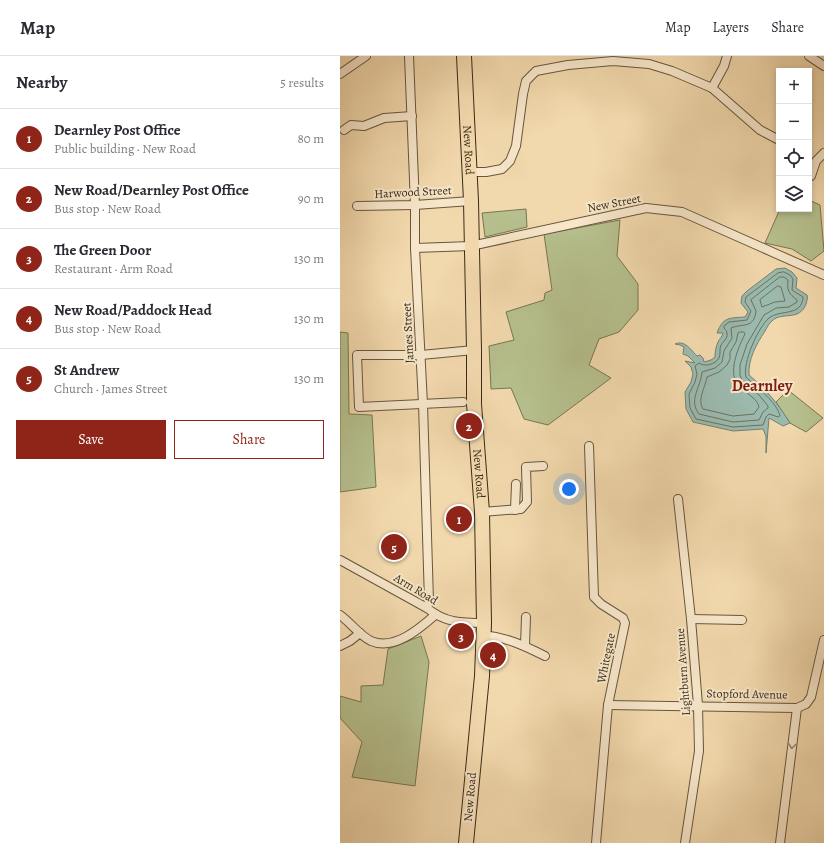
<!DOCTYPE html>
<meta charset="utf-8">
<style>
body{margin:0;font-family:Alegreya,serif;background:#f2f2f3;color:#2b2b33}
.controls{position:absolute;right:12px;top:12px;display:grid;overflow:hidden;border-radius:0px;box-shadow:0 2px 6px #0003}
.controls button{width:36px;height:36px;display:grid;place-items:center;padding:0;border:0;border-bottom:1px solid #e1e1e2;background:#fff;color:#2b2b33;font:20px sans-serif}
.you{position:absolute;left:229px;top:433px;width:14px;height:14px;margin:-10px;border:3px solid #fff;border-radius:50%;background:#1a73e8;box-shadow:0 0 0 6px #1a73e833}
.badge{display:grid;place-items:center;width:26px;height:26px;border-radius:50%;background:#8f2418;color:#fff;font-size:13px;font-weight:700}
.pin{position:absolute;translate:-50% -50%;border:2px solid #fff;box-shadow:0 1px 4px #0006}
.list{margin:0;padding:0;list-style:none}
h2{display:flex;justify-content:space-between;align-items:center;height:52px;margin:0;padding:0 16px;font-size:17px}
h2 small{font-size:13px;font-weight:400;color:#7c7c81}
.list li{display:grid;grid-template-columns:26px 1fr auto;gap:12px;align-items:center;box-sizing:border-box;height:60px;padding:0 16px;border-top:1px solid #e1e1e2}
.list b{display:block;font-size:15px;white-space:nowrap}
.list p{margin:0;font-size:13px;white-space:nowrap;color:#7c7c81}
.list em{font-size:13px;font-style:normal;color:#7c7c81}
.actions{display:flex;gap:8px;padding:12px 16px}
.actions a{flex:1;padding:9px 0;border:1px solid #8f2418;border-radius:0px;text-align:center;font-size:14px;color:#8f2418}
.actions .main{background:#8f2418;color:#fff}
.icon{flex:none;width:22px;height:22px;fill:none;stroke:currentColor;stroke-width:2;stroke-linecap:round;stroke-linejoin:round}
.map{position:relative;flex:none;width:484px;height:787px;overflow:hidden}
header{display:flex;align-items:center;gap:24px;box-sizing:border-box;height:56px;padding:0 20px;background:#fff;border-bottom:1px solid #e1e1e2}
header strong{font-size:19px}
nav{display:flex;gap:22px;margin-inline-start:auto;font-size:14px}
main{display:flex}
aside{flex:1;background:#fff}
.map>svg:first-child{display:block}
.green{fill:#b6c08e;stroke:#787653}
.water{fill:#9bbaae;stroke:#748172}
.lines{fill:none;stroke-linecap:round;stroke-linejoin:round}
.shore{stroke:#6a7263;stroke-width:1}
.street-casing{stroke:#67563d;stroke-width:10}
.highway-casing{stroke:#392b18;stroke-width:16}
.street{stroke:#f7e6ca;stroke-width:8}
.highway{stroke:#f2d9ad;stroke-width:14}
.oneway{stroke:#988871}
.labels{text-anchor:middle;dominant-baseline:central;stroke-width:4;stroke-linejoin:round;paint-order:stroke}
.street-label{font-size:12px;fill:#392b18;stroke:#f7e6ca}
.district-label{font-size:16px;font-weight:bold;fill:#7a1f14;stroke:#f7e6ca}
</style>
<header>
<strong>Map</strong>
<nav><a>Map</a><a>Layers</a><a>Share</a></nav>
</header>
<main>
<aside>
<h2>Nearby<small>5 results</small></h2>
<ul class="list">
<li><span class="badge">1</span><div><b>Dearnley Post Office</b><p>Public building · New Road</p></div><em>80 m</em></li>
<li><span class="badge">2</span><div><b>New Road/Dearnley Post Office</b><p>Bus stop · New Road</p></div><em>90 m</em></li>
<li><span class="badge">3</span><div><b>The Green Door</b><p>Restaurant · Arm Road</p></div><em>130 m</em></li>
<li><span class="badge">4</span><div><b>New Road/Paddock Head</b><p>Bus stop · New Road</p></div><em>130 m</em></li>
<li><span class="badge">5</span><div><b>St Andrew</b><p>Church · James Street</p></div><em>130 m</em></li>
</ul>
<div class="actions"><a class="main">Save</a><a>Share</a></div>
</aside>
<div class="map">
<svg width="484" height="787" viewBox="0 0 484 787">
<rect width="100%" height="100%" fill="#f2d9ad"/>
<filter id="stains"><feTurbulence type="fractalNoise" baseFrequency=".005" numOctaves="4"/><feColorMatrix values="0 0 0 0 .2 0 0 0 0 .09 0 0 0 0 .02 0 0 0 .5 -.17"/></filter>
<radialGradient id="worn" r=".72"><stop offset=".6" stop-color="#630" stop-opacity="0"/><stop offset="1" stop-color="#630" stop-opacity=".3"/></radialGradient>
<g class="green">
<path d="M469,144l11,5 4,46 -13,10 -19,-12 -27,-6 15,-34h29z"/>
<path d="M186,153l1,18 -42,10 -3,-24z"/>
<path d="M280,164l-3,36 21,28v26l-19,22 -20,7 -10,26 22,13 -63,47 -24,-6 -13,-31 -20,1 -2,-43 25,-6 -8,-28 38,-12 1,-7 7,-3 -8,-56z"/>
<path d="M0,276l8,1 1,81 23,1 4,72 -36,5z"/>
<path d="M448,334l35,28 -17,14 -16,-9 -14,-21z"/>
<path d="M81,580l8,26 -14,124 -63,-9 10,-35 -22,-24v-22l21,6v-16l22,-1 5,-36z"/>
</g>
<path class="water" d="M445,212l7,4 5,6 -1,10 11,7c1,3 0,5 -1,9 -7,18 -24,7 -34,17 -3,2 -5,7 -7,10 -9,14 -17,28 -16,44 18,15 29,29 41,48l-7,3 -14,-8 -3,35v-17l-3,-7 -30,2 -40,-9 -7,-13 -1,-17 6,-10 2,-8 -2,-7 -6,-6 10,2 -7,-7 -5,-2 1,-7 -4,-2 -5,-1c10,-4 15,5 22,12l3,-1 3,3 1,4 7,-2 4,-3c0,-6 1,-10 3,-15 2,-4 4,-5 5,-9h-6c6,-16 12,-15 28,-16l3,-5 -7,-9 1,-7 5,-5 29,-22z"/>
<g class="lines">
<g class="shore">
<path d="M444,216l6,3 3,4 -1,11 11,7c-1,20 -23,12 -34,21 -11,9 -27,46 -23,59 10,10 31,25 34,39l-2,1 -9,-3 -3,3 -3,8 -30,2 -37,-8 -6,-11 -1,-14 6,-12 2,-8 -2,-8 4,-3c5,4 16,2 20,-5 2,-4 0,-9 2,-13 2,-3 7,-7 6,-11 0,-3 -1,-4 -3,-6v-2l5,-4 18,-2 4,-9 -6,-9 1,-5 32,-24z"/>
<path d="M440,221h4l4,3c-1,10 0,13 9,20v2l-8,5 -13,1 -12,7 -17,29 -7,21v10l2,5 17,15 9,11v2l-5,4 -4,8 -26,2 -34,-8c-11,-14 2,-27 3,-42l13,-4 7,-6 2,-11 8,-13 -1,-10c12,-5 23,1 25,-17l-5,-11z"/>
<path d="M438,230l3,1 4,14 -10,1 -13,5 -2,-7z"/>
<path d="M400,276h4l1,2c-6,12 -16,34 -9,48 2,4 6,6 9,9 5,5 13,9 14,16l-5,7 -21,2 -30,-7c-6,-9 2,-21 4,-32l12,-5 8,-7 3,-6v-7l6,-10 2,-9z"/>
</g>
<defs>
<g id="street">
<path d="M69,0l6,149v43l8,156 6,197 -2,7"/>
<path d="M469,0l15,10"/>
<path d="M0,18l26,-18"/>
<path d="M372,32l12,-22 3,-10"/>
<path d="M4,74l7,-5 13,1 20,-8 28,-2"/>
<path d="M129,116h17l16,-3 8,-8 6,-15 7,-52 3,-13 10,-10 32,-6 45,-4 36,3 23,7 40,17 48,42 19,10"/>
<path d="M471,120l5,-15 8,-8"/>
<path d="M17,150l58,-1 56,-4"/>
<path d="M75,192l56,-2 175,-38 36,4 142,63"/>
<path d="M123,346l-104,5 -2,-52h64l53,-5"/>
<path d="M249,390l5,151 7,7 22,14 2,5 -17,82 -12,138"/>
<path d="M338,443l13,120 7,86 1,46 -14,92"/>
<path d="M175,454l1,-26"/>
<path d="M142,456l39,-3 6,-7 -1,-35 17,-1"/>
<path d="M0,504l87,48c18,15 35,15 57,15"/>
<path d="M0,559c11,8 19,20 31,26 23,10 48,-12 64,-26"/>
<path d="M351,563l51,1"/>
<path d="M143,579c23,2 42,11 62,21"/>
<path d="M0,590l10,-5 10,-8"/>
<path d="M185,590l1,-29"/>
<path d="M268,649l189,3 9,-4 5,-7 13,-57"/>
<path d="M440,787l17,-135"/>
</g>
<g id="highway">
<path id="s1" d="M124,0l7,145 3,149v54l8,108 2,111 -2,53 -16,167"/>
</g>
</defs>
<use href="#street" class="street-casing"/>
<use href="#highway" class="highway-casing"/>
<use href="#street" class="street"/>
<use href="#highway" class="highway"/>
</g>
<defs><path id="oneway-chevron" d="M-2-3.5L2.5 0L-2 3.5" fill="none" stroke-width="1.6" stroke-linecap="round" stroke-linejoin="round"/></defs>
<use class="oneway" href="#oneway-chevron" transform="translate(452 690) rotate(97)"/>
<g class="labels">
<g class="street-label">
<text stroke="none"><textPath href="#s1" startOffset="94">New Road</textPath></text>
<text transform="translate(73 136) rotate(-3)">Harwood Street</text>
<text transform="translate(274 147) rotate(-11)">New Street</text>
<text transform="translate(68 277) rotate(-93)">James Street</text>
<text stroke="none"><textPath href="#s1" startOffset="418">New Road</textPath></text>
<text transform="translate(76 533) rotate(31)">Arm Road</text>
<text transform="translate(266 602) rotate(-78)">Whitegate</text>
<text transform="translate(343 616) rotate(-94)">Lightburn Avenue</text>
<text transform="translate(407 638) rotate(1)">Stopford Avenue</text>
<text transform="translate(130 741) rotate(-85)">New Road</text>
</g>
<g class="district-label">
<text x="422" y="330">Dearnley</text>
</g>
</g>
<rect width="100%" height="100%" filter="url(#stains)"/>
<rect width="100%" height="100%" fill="url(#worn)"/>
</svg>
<div class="controls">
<button>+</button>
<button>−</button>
<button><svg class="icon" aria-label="locate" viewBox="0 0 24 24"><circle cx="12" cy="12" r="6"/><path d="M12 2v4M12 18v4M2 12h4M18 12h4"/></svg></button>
<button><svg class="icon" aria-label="layers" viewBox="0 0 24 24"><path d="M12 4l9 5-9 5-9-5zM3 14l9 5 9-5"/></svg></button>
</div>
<div class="you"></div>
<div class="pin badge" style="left:119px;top:463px">1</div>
<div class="pin badge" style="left:129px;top:370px">2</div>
<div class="pin badge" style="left:121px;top:580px">3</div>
<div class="pin badge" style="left:153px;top:599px">4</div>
<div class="pin badge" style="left:54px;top:491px">5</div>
</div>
</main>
